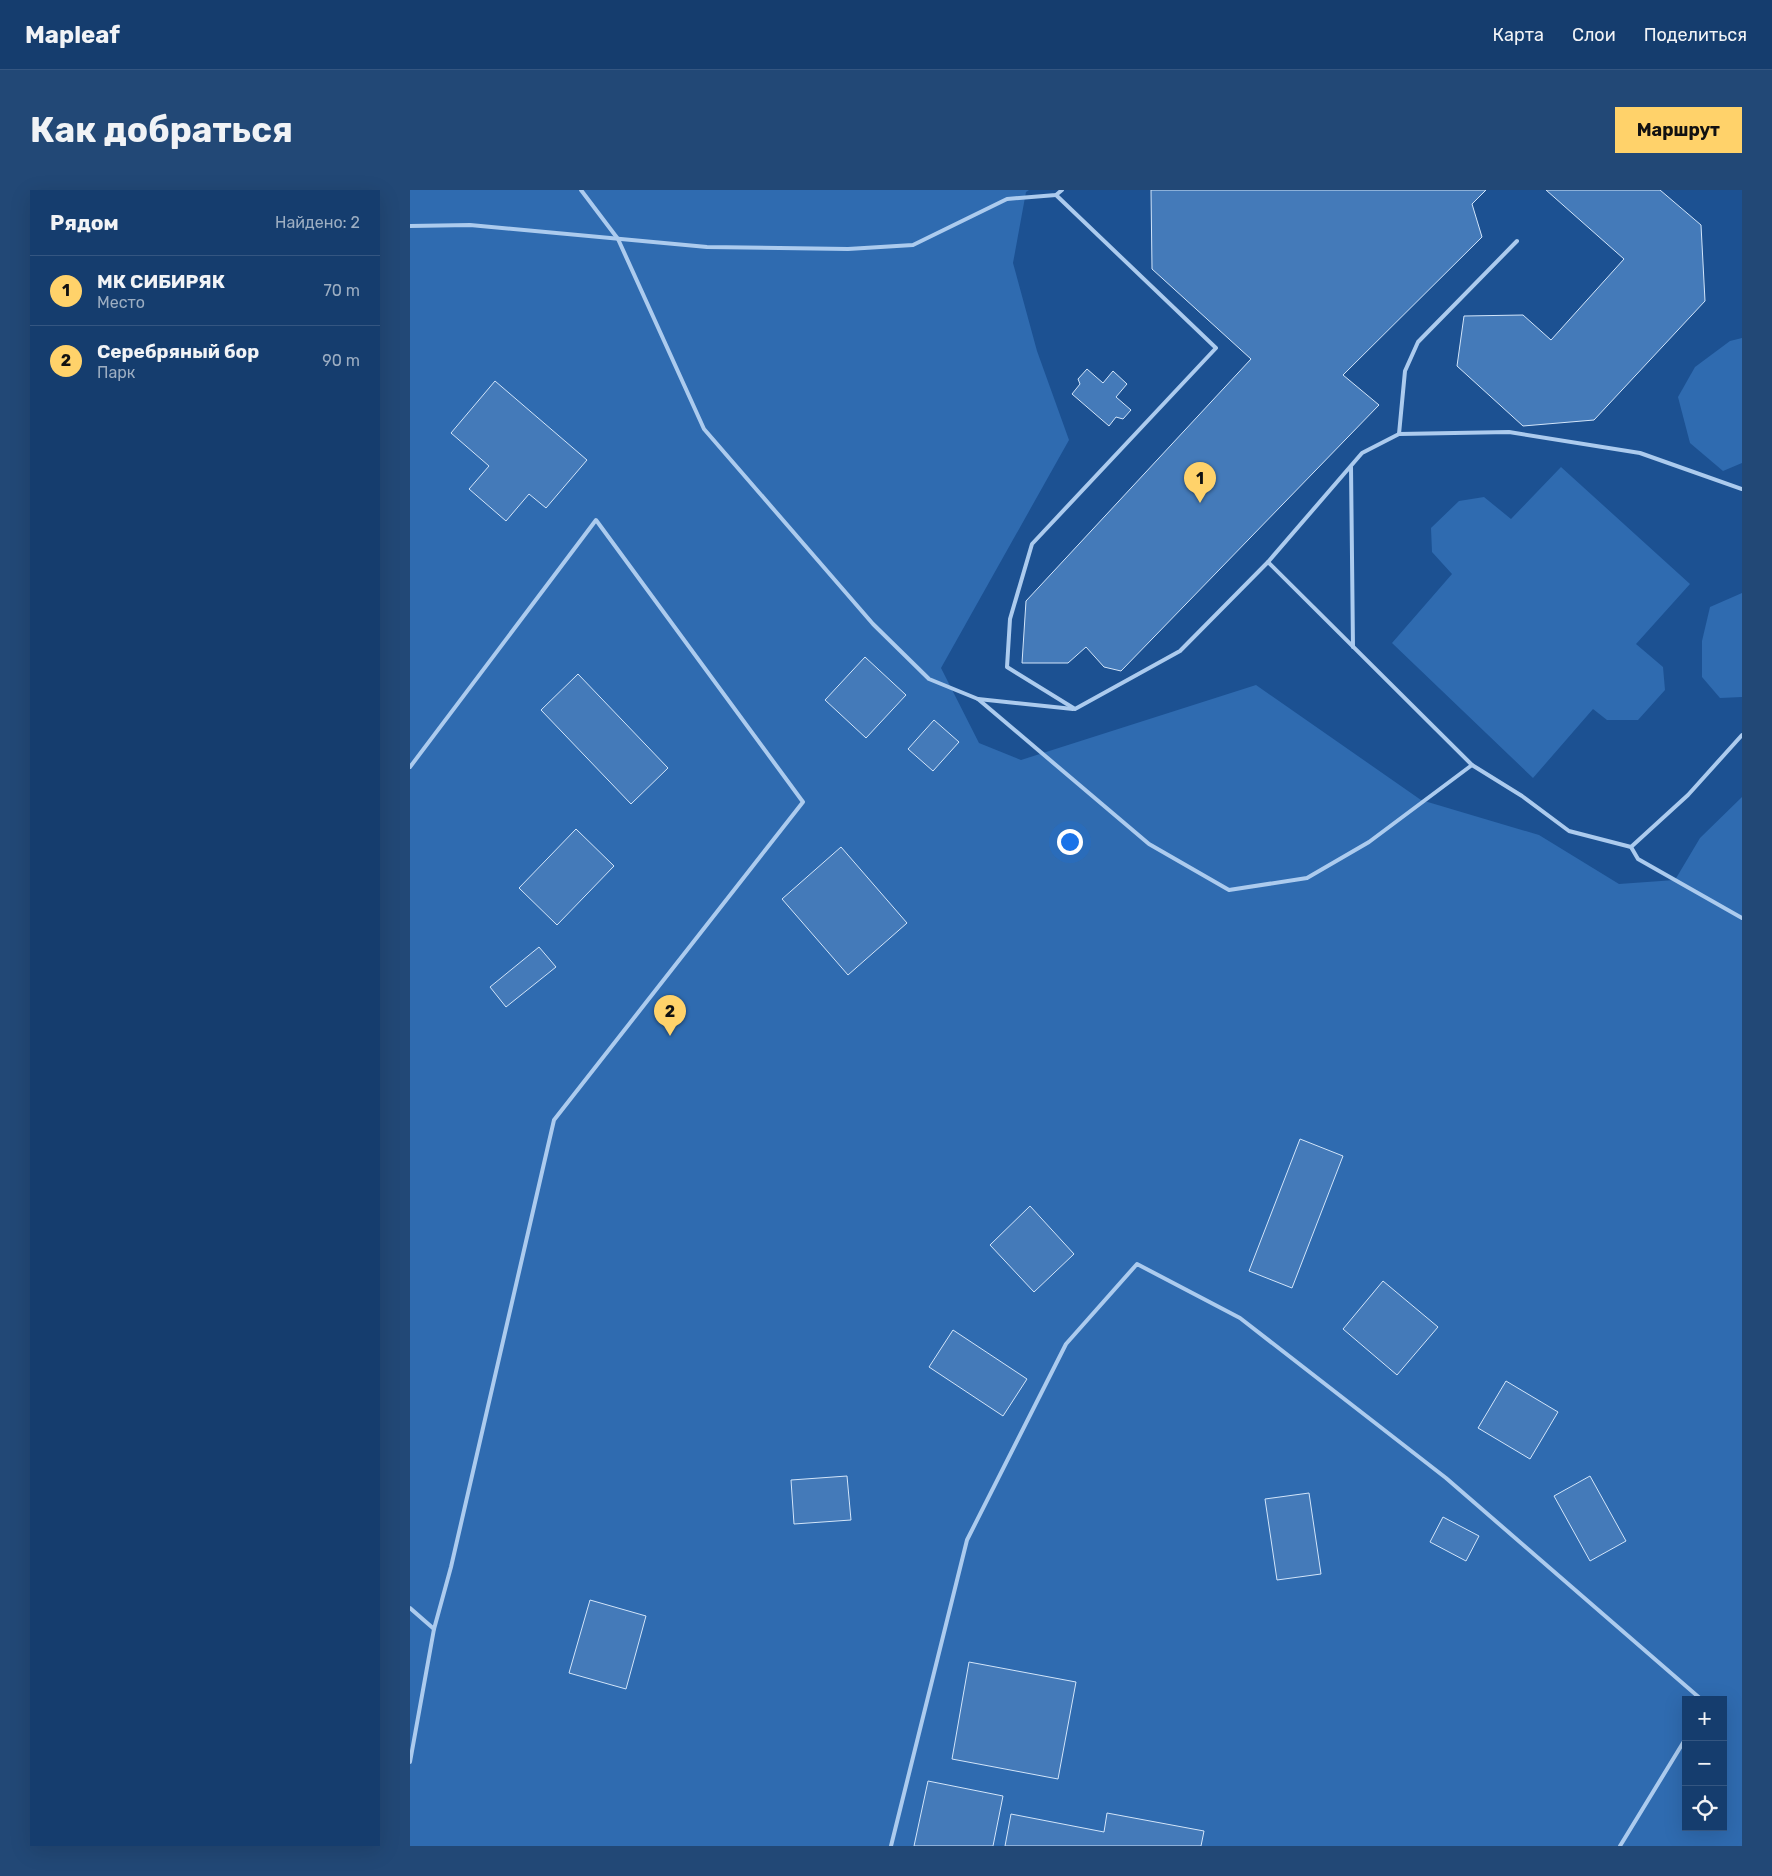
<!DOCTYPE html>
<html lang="ru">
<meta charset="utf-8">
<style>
body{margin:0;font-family:Rubik,sans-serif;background:#224876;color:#f1f3f6}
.controls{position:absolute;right:15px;bottom:15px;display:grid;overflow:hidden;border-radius:0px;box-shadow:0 5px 20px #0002}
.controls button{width:45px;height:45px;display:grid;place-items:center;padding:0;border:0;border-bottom:1px solid #345681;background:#153d6e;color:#f1f3f6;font:25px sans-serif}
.you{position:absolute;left:659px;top:651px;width:18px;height:18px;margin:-12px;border:4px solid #fff;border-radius:50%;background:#1a73e8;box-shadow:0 0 0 8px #1a73e833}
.badge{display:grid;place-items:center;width:32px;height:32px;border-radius:50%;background:#ffd26a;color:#111;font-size:16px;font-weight:700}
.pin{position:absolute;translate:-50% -41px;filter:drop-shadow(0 1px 2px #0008)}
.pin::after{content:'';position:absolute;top:26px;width:18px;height:15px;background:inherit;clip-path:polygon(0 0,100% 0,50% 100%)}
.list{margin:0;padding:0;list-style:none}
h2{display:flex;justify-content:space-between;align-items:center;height:65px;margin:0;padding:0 20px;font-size:21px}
h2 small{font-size:16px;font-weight:400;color:#9daec2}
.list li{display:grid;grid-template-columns:32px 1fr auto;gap:15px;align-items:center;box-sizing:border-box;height:70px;padding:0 20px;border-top:1px solid #345681}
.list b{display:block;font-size:19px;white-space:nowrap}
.list p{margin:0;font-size:16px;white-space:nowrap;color:#9daec2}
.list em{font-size:16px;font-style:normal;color:#9daec2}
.icon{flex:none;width:28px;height:28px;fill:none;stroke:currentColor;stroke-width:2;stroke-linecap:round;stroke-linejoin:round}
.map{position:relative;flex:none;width:1332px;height:1656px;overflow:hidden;border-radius:0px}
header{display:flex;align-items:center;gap:30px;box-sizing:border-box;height:70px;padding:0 25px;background:#153d6e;border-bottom:1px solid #345681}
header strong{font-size:24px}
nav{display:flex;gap:28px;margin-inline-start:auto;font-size:18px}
.intro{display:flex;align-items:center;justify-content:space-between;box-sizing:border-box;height:120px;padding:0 30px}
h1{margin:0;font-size:35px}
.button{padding:12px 22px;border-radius:0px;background:#ffd26a;color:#111;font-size:18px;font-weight:700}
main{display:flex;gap:30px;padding:0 30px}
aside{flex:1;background:#153d6e;border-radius:0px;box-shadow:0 5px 20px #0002}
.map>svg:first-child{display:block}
.green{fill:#2f6bb0;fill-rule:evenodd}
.building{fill:#447ab9;stroke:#d2e5fa}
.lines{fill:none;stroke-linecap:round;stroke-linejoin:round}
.lane{stroke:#accbee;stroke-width:4}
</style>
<header>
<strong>Mapleaf</strong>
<nav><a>Карта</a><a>Слои</a><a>Поделиться</a></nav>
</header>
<div class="intro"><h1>Как добраться</h1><a class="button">Маршрут</a></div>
<main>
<aside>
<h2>Рядом<small>Найдено: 2</small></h2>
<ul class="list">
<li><span class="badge">1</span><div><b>МК СИБИРЯК</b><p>Место</p></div><em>70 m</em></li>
<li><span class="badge">2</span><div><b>Серебряный бор</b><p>Парк</p></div><em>90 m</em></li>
</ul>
</aside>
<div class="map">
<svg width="1332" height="1656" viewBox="0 0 1332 1656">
<rect width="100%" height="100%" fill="#1c5192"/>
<g class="green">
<path d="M0,0h619l-3,2 -13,71 24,88 32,89 -128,228 38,75 42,17 235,-75 165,115 118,35 80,49 56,-4 25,-42 42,-41v1049h-1332zM1276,1510h37v127h-37z"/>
<path d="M1332,148v125l-19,8 -33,-28 -12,-46 17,-30 35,-26z"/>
<path d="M1151,277l129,117 -54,60 27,23 2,23 -27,30h-31l-14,-11 -60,69 -141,-135 60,-69 -20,-22 -1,-24 28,-27 25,-4 27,22z"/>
<path d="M1332,403v104l-22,1 -18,-21v-36l8,-34z"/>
</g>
<g class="building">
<path d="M741,0h335l-14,14 10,33 -139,138 36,30 -258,266 -17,-4 -18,-20 -18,16h-46l4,-62 225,-242 -99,-90z"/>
<path d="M1136,0h114l41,35 4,76 -111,119 -71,6 -66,-60 7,-50 59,-1 28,25 73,-81z"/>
<path d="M677,179l16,14 10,-12 14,13 -11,13 15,13 -8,9 -7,-2 -7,9 -37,-32 8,-10 -2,-5z"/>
<path d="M85,191l92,79 -41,48 -17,-14 -23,27 -37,-32 20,-23 -38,-33z"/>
<path d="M455,467l41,38 -40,43 -41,-38z"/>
<path d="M168,484l90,94 -37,36 -90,-94z"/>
<path d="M524,530l25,22 -26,29 -25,-22z"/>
<path d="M166,639l38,37 -57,59 -38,-37z"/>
<path d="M431,657l66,76 -59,52 -66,-76z"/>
<path d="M129,757l17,20 -50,40 -16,-20z"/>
<path d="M890,949l43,17 -51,132 -43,-17z"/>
<path d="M620,1016l44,48 -40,38 -44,-47z"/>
<path d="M973,1091l55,46 -41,48 -54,-46z"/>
<path d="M543,1140l74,49 -24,37 -74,-49z"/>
<path d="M1096,1191l52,31 -28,47 -52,-31z"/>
<path d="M437,1286l4,44 -57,4 -3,-44z"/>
<path d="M1180,1286l36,65 -36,20 -36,-65z"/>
<path d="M899,1303l12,81 -44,6 -12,-81z"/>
<path d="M1033,1327l36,19 -13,25 -36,-19z"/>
<path d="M180,1410l56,16 -20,73 -57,-16z"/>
<path d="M559,1472l107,20 -18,97 -106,-20z"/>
<path d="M518,1591l75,15 -10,50h-79z"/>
<path d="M697,1623l97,18 -3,15h-196l6,-32 93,18z"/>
</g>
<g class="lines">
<g class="lane">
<path d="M171,0l37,49 86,190 169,195 56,55 49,20 171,145 80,46 78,-12 62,-36 103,-77"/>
<path d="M646,5l160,153 -184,196 -22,75 -3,48 68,42 105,-58 88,-89 204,203 50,31 47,35 62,16 7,12 104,59"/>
<path d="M0,36l60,-1 237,22 141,2 65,-4 94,-46 49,-4 6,-5"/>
<path d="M989,244l6,-63 13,-29 99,-101"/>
<path d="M941,277l2,180"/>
<path d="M858,372l94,-109 37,-19 110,-2 131,21 102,36"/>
<path d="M568,509l95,10"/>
<path d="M0,577l186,-247 207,282 -249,318 -103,447 -17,62 -24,133"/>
<path d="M1221,657l57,-52 54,-60"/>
<path d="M0,1418l24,21"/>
<path d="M481,1656l76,-306 99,-196 71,-80 103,54 206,160 256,222"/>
<path d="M1210,1656l66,-108"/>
</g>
</g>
</svg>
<div class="controls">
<button>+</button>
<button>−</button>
<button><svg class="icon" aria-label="locate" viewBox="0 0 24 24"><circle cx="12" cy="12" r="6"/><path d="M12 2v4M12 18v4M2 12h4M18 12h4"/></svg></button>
</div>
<div class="you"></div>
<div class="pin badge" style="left:790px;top:313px">1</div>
<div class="pin badge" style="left:260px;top:846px">2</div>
</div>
</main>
